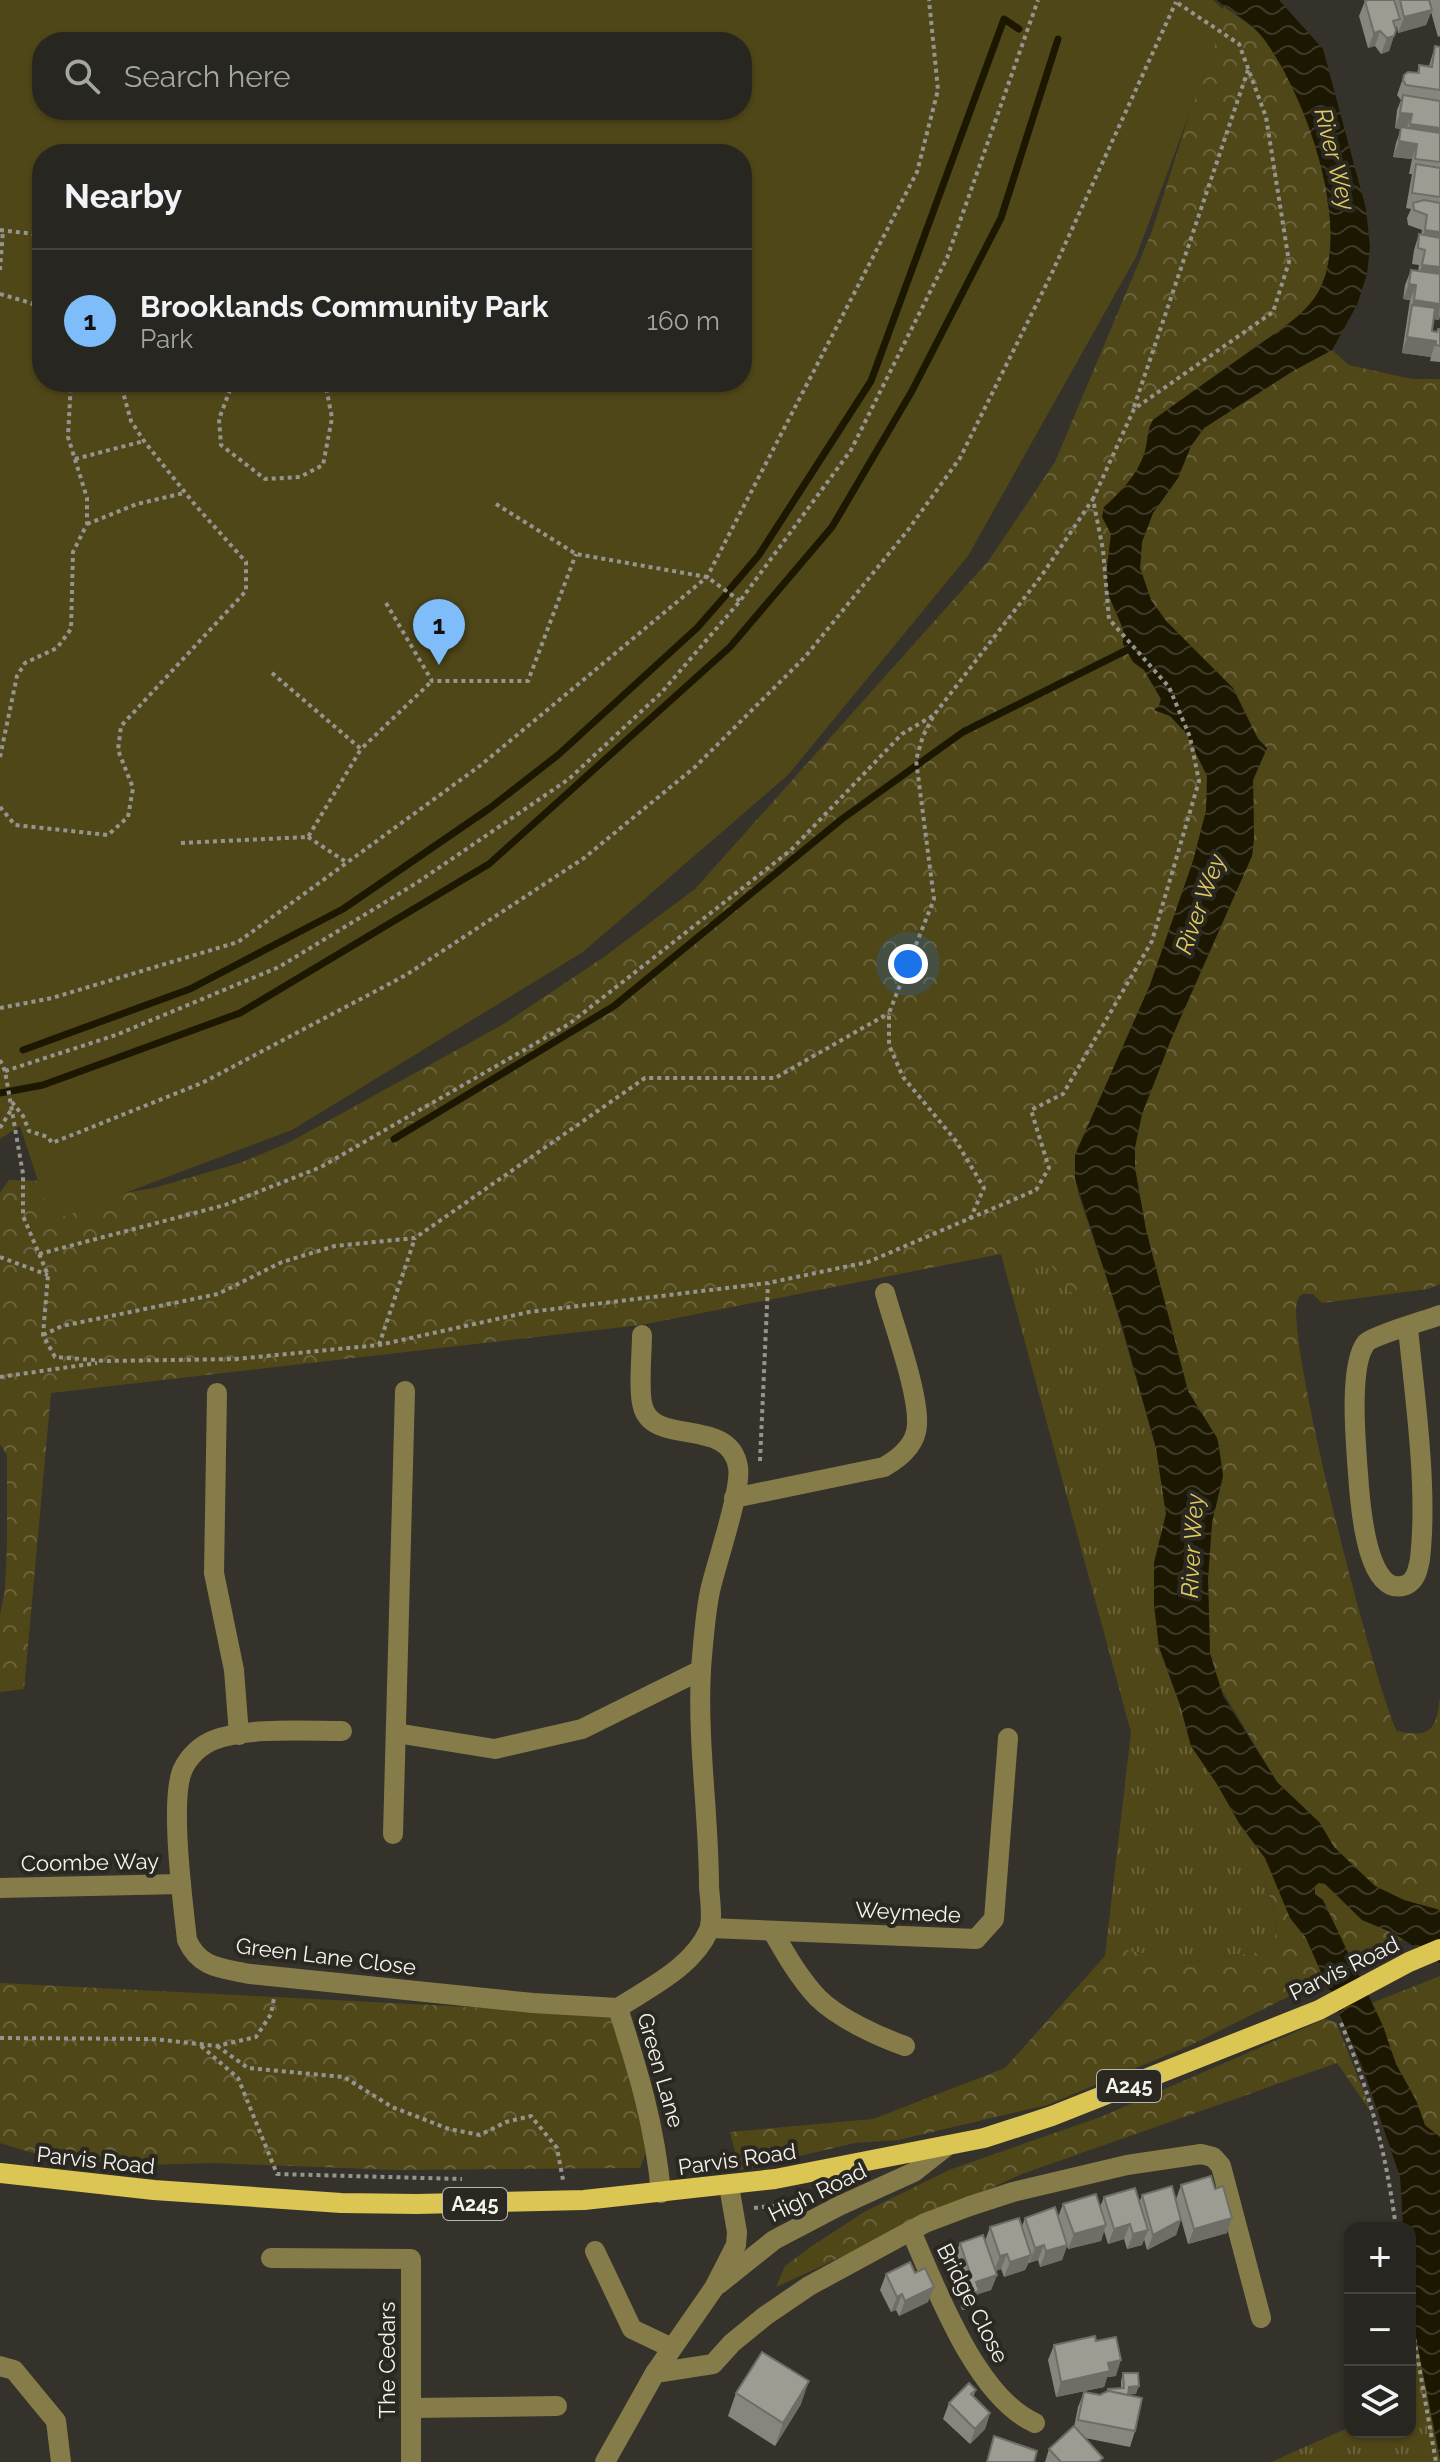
<!DOCTYPE html>
<meta charset="utf-8">
<style>
body{margin:0;font-family:Raleway,sans-serif;background:#33322d;color:#f1f3f6}
.controls{position:absolute;right:24px;bottom:24px;display:grid;overflow:hidden;border-radius:16px;box-shadow:0 2px 6px #0004}
.controls button{width:72px;height:72px;display:grid;place-items:center;padding:0;border:0;border-bottom:2px solid #43433e;background:#272620;color:#f1f3f6;font:40px sans-serif}
.you{position:absolute;left:908px;top:964px;width:28px;height:28px;margin:-20px;border:6px solid #fff;border-radius:50%;background:#1a73e8;box-shadow:0 0 0 12px #1a73e833}
.badge{display:grid;place-items:center;width:52px;height:52px;border-radius:50%;background:#7ebdf9;color:#111;font-size:26px;font-weight:700}
.pin{position:absolute;translate:-50% -66px;filter:drop-shadow(0 2px 4px #0008)}
.pin::after{content:'';position:absolute;top:42px;width:28px;height:24px;background:inherit;clip-path:polygon(0 0,100% 0,50% 100%)}
.list{margin:0;padding:0;list-style:none}
h2{display:flex;justify-content:space-between;align-items:center;height:104px;margin:0;padding:0 32px;font-size:34px}
h2 small{font-size:26px;font-weight:400;color:#a4a5a5}
.list li{display:grid;grid-template-columns:52px 1fr auto;gap:24px;align-items:center;box-sizing:border-box;height:144px;padding:0 32px;border-top:2px solid #43433e}
.list b{display:block;font-size:30px;white-space:nowrap}
.list p{margin:0;font-size:26px;white-space:nowrap;color:#a4a5a5}
.list em{font-size:26px;font-style:normal;color:#a4a5a5}
.icon{flex:none;width:44px;height:44px;fill:none;stroke:currentColor;stroke-width:2;stroke-linecap:round;stroke-linejoin:round}
.map{position:relative;flex:none;width:1440px;height:2462px;overflow:hidden}
.search{position:absolute;background:#272620;box-shadow:0 2px 6px #0004;left:32px;top:32px;width:720px;height:88px;display:flex;align-items:center;gap:20px;box-sizing:border-box;padding:0 28px;border-radius:32px;color:#a4a5a5;font-size:30px}
.panel{position:absolute;background:#272620;box-shadow:0 2px 6px #0004;left:32px;top:144px;width:720px;height:248px;border-radius:32px}
.map>svg:first-child{display:block}
.grass{fill:url(#grass-tufts)}
.forest{fill:url(#forest-crowns)}
.park{fill:#504719;fill-rule:evenodd}
.water{fill:url(#water-waves)}
.lines{fill:none;stroke-linecap:round;stroke-linejoin:round}
.stream{stroke:#1c1701;stroke-width:7}
.path{stroke:#96948e;stroke-width:4;stroke-dasharray:4 4;stroke-linecap:butt}
.minor{stroke:#867c49;stroke-width:20}
.major{stroke:#dbc553;stroke-width:20}
.wall{fill:#87867e}
.shaded-wall{fill:#6e6d66}
.building{fill:#9d9c92;stroke:#6e6d66;stroke-width:2}
.labels{text-anchor:middle;dominant-baseline:central;stroke-width:8;stroke-linejoin:round;paint-order:stroke}
.shield{fill:#2a2821;stroke:#b7b6b0;stroke-width:2}
.shield-label{font-size:20px;font-weight:bold;fill:#f4f3ee}
.street-label{font-size:22px;fill:#f4f3ee;stroke:#2a2821}
.water-label{font-size:24px;font-style:italic;fill:#e0cb60;stroke:#2a2821}
</style>
<div class="map">
<svg width="1440" height="2462" viewBox="0 0 1440 2462">
<defs>
<pattern id="grass-tufts" width="24" height="20" patternUnits="userSpaceOnUse" patternTransform="scale(2)"><rect width="24" height="20" fill="#504719"/><path d="M3 7l-1-3M5 7V3M7 7l1-3M15 17l-1-3M17 17v-4M19 17l1-3" fill="none" stroke="#6a623b"/></pattern>
<pattern id="forest-crowns" width="20" height="18" patternUnits="userSpaceOnUse" patternTransform="scale(2)"><rect width="20" height="18" fill="#504719"/><path d="M2 6a3 3 0 1 1 6 0M12 15a3 3 0 1 1 6 0" fill="none" stroke="#6a623b"/></pattern>
<pattern id="water-waves" width="16" height="10" patternUnits="userSpaceOnUse" patternTransform="scale(2)"><rect width="16" height="10" fill="#1c1701"/><path d="M0 5q4-4 8 0t8 0" fill="none" stroke="#3e3926"/></pattern>
</defs>
<rect width="100%" height="100%" fill="#34322a"/>
<g class="grass">
<path d="M1001,1254l48,7 22,31 22,10 18,-11 45,157 10,66 -12,49v42l5,42 21,58 11,41 26,38 22,39 26,35 11,20 -11,6 11,30 -1,24 -15,14 -72,11 -61,-13 -22,6 26,-224z"/>
<path d="M1417,2341l23,121h-169l79,-35v5h60v-78z"/>
</g>
<g class="forest">
<path d="M1224,6c12,10 28,19 38,31 45,50 95,203 52,262 -15,20 -42,36 -62,50 -33,24 -66,47 -99,71 -6,10 -5,20 -8,31 -6,22 -24,41 -41,56l-1,10 8,17 -5,40 17,55v15l10,18 11,8 17,29 -2,7 -5,3 16,7 16,17 21,43 1,12 -2,23 -13,50 -43,124 -75,170 3,38 33,98 -18,11 -22,-10 -23,-31 -47,-7 -360,71 -590,68 -27,296 -24,3v-77l5,-25 2,-48v-87l-7,-11v-251l9,-13 40,1 39,18 66,-11 86,-25 48,-20 214,-118 102,-68 91,-68 294,-329 66,-98 97,-231z"/>
<path d="M1332,350l17,15 63,14h28v905l-12,5 -106,14 -9,-9c-6,0 -12,-2 -15,5 -16,29 77,389 99,432 36,8 39,-3 43,-34v237l-38,6 -213,106 -142,59 -149,35 -43,3 -115,27 -10,-38 143,-13 132,-51 100,-112 22,-6 61,13 72,-11 15,-14 1,-24 -11,-31 55,-60 -43,-41 -60,-100 -7,-29 -2,-74 4,-57 11,-46 -6,-38 -29,-47 -42,-161 -11,-62v-21l7,-33 30,-77 80,-181 2,-18 -1,-58 14,-32 -9,-9 -26,-51 -66,-67 -15,-21 -11,-32 2,-26 11,-29 25,-35 13,-32 13,-18 89,-57z"/>
<path d="M1440,1976v483l-30,-151v-80h-7l-3,-51 -37,-108 -24,-53z"/>
<path d="M0,1983l611,31 37,133 -8,21 -244,2 -183,-7 -70,2 -94,-7 -49,-15z"/>
<path d="M1325,2019l11,3 37,93 -36,-52 -315,111 -246,113 9,-21 24,-18 55,-36 85,-42 154,-54z"/>
</g>
<path class="park" d="M0,0h1213l14,13 -91,244 -168,299 -180,219 -205,177 -291,178 -241,91 -31,-95 -20,13zM42,42h700v68h-700zM42,154h700v228h-700z"/>
<path class="water" d="M1217,0h62l44,49 43,160 4,38 -3,27 -10,31 -25,45 -39,21 -89,57 -13,18 -13,32 -25,35 -11,29 -2,26 11,32 15,21 67,67 25,51 9,9 -14,32 1,58 -2,18 -80,181 -30,77 -7,33v21l11,62 42,161 29,47 2,9 4,29 -11,46 -4,57 2,74 13,43 54,86 43,41 14,24 41,39 29,14 36,10v53l-47,-30 -31,-13 -37,-36 -6,-1 -4,3v8l8,6 60,126 13,38 20,36 9,25 15,12v322l-30,-151v-80h-7l-3,-51 -37,-108 -57,-131 -16,-20 -25,-60 -26,-35 -22,-39 -26,-38 -11,-41 -21,-58 -5,-42v-42l12,-49 -10,-66 -34,-122 -47,-147v-24l75,-170 43,-124 13,-50 1,-35 -21,-43 -16,-17 -16,-6 5,-4 2,-7 -17,-29 -11,-8 -10,-18v-15l-15,-35 -2,-20 5,-40 -9,-17 2,-10c17,-15 35,-34 41,-56 3,-11 2,-21 8,-31 33,-24 66,-47 99,-70 20,-15 46,-30 61,-50 47,-62 -10,-213 -53,-266 -12,-14 -30,-22 -43,-34z"/>
<g class="lines">
<g class="stream">
<path d="M730,589l29,-34 112,-174 133,-362 15,10"/>
<path d="M23,1050l167,-61 153,-80 147,-101 68,-53 139,-127 29,-33"/>
<path d="M0,1093l43,-8 197,-72 249,-149 241,-217 102,-120 80,-136 89,-173 57,-179"/>
<path d="M394,1139l220,-133 228,-187 121,-87 172,-86"/>
</g>
<g class="path">
<path d="M0,230l42,5"/>
<path d="M0,270l3,-40"/>
<path d="M0,294l31,9 11,10"/>
<path d="M233,382l-14,37 2,26 44,34 35,-2 23,-12 9,-47 -7,-36"/>
<path d="M1134,407l114,-337"/>
<path d="M75,459l69,-18"/>
<path d="M496,504l80,50 131,23 33,24"/>
<path d="M87,524l50,-20 47,-11"/>
<path d="M386,603l46,78h96l48,-127"/>
<path d="M272,673l89,76 71,-68"/>
<path d="M0,757l17,-81 8,-13 32,-15 14,-19 2,-77 14,-28v-26l-19,-61 3,-55"/>
<path d="M0,807l15,18 93,10 20,-18 5,-29 -15,-38 3,-24 125,-135v-29l-50,-56 -52,-65 -13,-20 -10,-36 1,-3"/>
<path d="M308,837l38,25"/>
<path d="M181,843l127,-6 53,-88"/>
<path d="M0,1008l52,-10 186,-56 243,-177 226,-188 210,-405 21,-82 -9,-90"/>
<path d="M0,1060l5,11 18,103v42l25,59 -5,60 12,22 51,4 130,-2 143,-14 150,-33 239,-29 100,-21 168,-72 13,-22 -18,-58 32,-16 89,-153 47,-160 -9,-44 -21,-50 -60,-68 -6,-69 -10,-51 41,-90 139,-97 16,-50 -23,-145 -27,-73 -63,-42"/>
<path d="M5,1071l111,-36 163,-68 136,-83 154,-105 93,-87 78,-91 111,-151 96,-192 91,-258"/>
<path d="M12,1102l11,14 6,15 19,6 4,6 150,-60 204,-108 178,-117 111,-91 110,-110 103,-127 52,-72 91,-183 125,-273"/>
<path d="M0,1128l11,-18"/>
<path d="M970,1219l14,-31 -28,-47 -53,-64 -14,-32v-32l45,-114 -18,-139 7,-24 11,-21 108,-140 51,-76"/>
<path d="M39,1254l186,-49 96,-38 248,-143 222,-174 111,-116 32,-19"/>
<path d="M0,1257l48,18"/>
<path d="M43,1335l19,-9 156,-32 64,-32 53,-16 80,-8 230,-160h130l114,-65"/>
<path d="M379,1345l36,-107"/>
<path d="M0,1377l97,-14"/>
<path d="M760,1461l8,-178"/>
<path d="M1341,2023c29,70 45,129 55,205"/>
<path d="M0,2038l154,1 63,7 39,-9 15,-23 3,-16"/>
<path d="M201,2046l37,32 39,96 185,5"/>
<path d="M217,2046l31,22 96,9 48,30 57,22 31,6 26,-13 25,-6 26,32 6,32"/>
<path d="M754,2208l42,-5"/>
<path d="M1410,2315l26,147"/>
</g>
<g class="minor">
<path d="M1408,1328c7,71 20,161 12,231 -2,10 -4,22 -14,26 -38,14 -45,-75 -47,-98 -2,-31 -12,-120 7,-144 6,-7 61,-23 74,-28"/>
<path d="M217,1393l-3,180 20,97 5,65"/>
<path d="M734,1498l150,-31c16,-9 32,-22 33,-42 2,-32 -23,-99 -32,-132"/>
<path d="M342,1731c-35,0 -95,-4 -128,9 -13,5 -25,16 -31,29 -14,29 0,134 4,171 13,29 35,28 63,34l283,29 85,5"/>
<path d="M396,1733l99,16 87,-20 119,-59"/>
<path d="M393,1834l12,-443"/>
<path d="M0,1888l181,-4"/>
<path d="M710,1928l266,11 18,-20 14,-181"/>
<path d="M773,1932c13,23 27,47 45,66 20,20 61,39 87,48"/>
<path d="M618,2008c32,-21 75,-41 91,-78 4,-11 1,-30 0,-43 0,-72 -12,-145 -8,-218 2,-25 4,-54 9,-78 6,-27 32,-102 28,-124 -8,-51 -84,-20 -95,-60 -5,-15 -1,-54 -1,-72"/>
<path d="M618,2008c20,63 37,118 43,185"/>
<path d="M911,2231c25,57 65,166 124,192"/>
<path d="M595,2251l37,78 40,19"/>
<path d="M271,2258l140,1v203"/>
<path d="M719,2284l55,-44 65,-34 75,-34 33,-26"/>
<path d="M0,2366l14,4 42,51 5,41"/>
<path d="M655,2373l58,-9 19,-21 33,-27 44,-30 116,-63 45,-17 43,-14 114,-27 74,-11 12,3 8,9 40,152"/>
<path d="M411,2408l146,-2"/>
<path d="M605,2462l50,-89 59,-85 22,-43 1,-13 -8,-46"/>
</g>
<path class="major" d="M0,2173l154,17 187,13 76,1 167,-4 191,-21 209,-41 68,-22 267,-106 90,-48 31,-13"/>
</g>
<g class="wall">
<path d="M1368,0h72v36l-2,1 -7,-25 -5,13 -28,8 -1,-7 -8,25 -8,3 -6,-8 -7,2 -9,-32 6,-15z"/>
<path d="M1435,46l5,1v269l-1,4 -5,-1 -2,12 5,1 3,-3v33l-10,-1 1,-4 -29,-4 8,-53 -7,-1 2,-14 6,-15 7,1 1,-6 -7,-1 2,-14 5,-16 2,1 1,-5 -14,-5 -1,-7 4,-9 -5,-1 6,-34h-3l3,-15 -19,-2 3,-14 5,-14 -6,-1 2,-18 4,-10 -4,-5 7,-20 13,-2 2,-8 10,1z"/>
<path d="M1181,2185l46,48 -39,11 -7,-25 -5,16 -29,15 -3,-11 -2,6 -15,4 -3,-10 -16,5 -4,-13 -3,10 -33,8 -1,-3 -5,14 -22,7 -2,-7 -9,3v-1l-4,8 -21,7 -3,-8 -5,2 1,4 -6,15 -13,4 -4,13 -12,3 -6,-19 5,-14 -7,-19 6,-15 25,-2 5,-14 32,-1 3,-8 33,-1 5,-13 37,3 4,-10 35,6 3,-8 34,4z"/>
<path d="M886,2274l42,28 -29,14 -3,-6 -5,2 -11,-22z"/>
<path d="M1096,2341l20,35 -9,1 -3,10 -48,10 -8,-37 6,-15z"/>
<path d="M1123,2373l13,21h-8l7,37 -5,16 -45,-9 16,24h-56l4,-13 25,-22 4,-20 6,-15 16,3 21,-7v-7z"/>
<path d="M976,2390l-3,7 17,16 -5,16 -15,15 -27,-25 6,-16z"/>
<path d="M736,2393l65,11 -26,42 -47,-30z"/>
</g>
<g class="shaded-wall">
<path d="M1432,10l-6,15 -28,8 6,-16z"/>
<path d="M1380,31l-5,15 -7,2 6,-15z"/>
<path d="M1394,36l-5,15 -8,3 6,-16z"/>
<path d="M1400,113l12,1 -6,16 -11,-2z"/>
<path d="M1410,124l30,4v14l-35,-3z"/>
<path d="M1399,141l18,3 -5,15 -19,-2z"/>
<path d="M1425,230l15,2v16l-21,-3z"/>
<path d="M1422,265l18,2v17l-23,-4z"/>
<path d="M1409,284l7,1 -6,15 -7,-1z"/>
<path d="M1414,300l26,4 -1,16 -28,-5 1,-10 -4,10z"/>
<path d="M1407,337l29,4 -5,16 -29,-4z"/>
<path d="M1232,2218l-5,15 -39,11 6,-15z"/>
<path d="M1181,2220l-5,15 -29,15 6,-15z"/>
<path d="M1130,2224l-6,15 -16,5 6,-15z"/>
<path d="M1106,2225l-5,16 -33,8 6,-15z"/>
<path d="M1148,2230l-6,15 -15,4 6,-15z"/>
<path d="M1044,2245l-6,15 -9,3 6,-15z"/>
<path d="M1067,2245l-5,15 -22,7 6,-16z"/>
<path d="M1007,2254l-6,15 -7,2 6,-15z"/>
<path d="M1031,2255l-6,15 -21,7 6,-15z"/>
<path d="M997,2275l-6,15 -13,4 -4,13 -12,3 6,-15 8,-13z"/>
<path d="M934,2287l-6,15 -29,14 6,-15z"/>
<path d="M902,2294l-6,16 -5,2 6,-15z"/>
<path d="M1121,2360l-5,16 -9,1 -3,10 -48,10 5,-15 47,-19z"/>
<path d="M809,2381l-8,23 -26,42 8,-23z"/>
<path d="M1139,2386l-3,8 -10,1 3,-8z"/>
<path d="M990,2413l-5,16 -15,15 5,-15z"/>
</g>
<g class="building">
<path d="M1368,0h26l6,19 -7,2 3,9 -2,6 -7,2 -7,-7 -6,2 -9,-32z"/>
<path d="M1400,0h29l3,10 -28,7z"/>
<path d="M1435,46l5,1v43l-34,-5 -3,-5 1,-5 4,-3 11,1v-8l13,2z"/>
<path d="M1403,95l37,6v27l-30,-4 2,-10 -12,-1z"/>
<path d="M1401,127l39,6v29l-25,-3 2,-15 -18,-3z"/>
<path d="M1416,164l24,4v29l-28,-4z"/>
<path d="M1424,200l16,3v29l-15,-2 2,-15 -13,-5 -1,-7z"/>
<path d="M1419,234l21,4v29l-18,-2 3,-15 -7,-2z"/>
<path d="M1411,270l29,4v30l-26,-4 2,-15 -7,-1z"/>
<path d="M1412,305l23,3 -3,23 5,1 1,-3h2v17l-4,-1v-4l-29,-4z"/>
<path d="M1211,2176l4,13 8,-3 9,32 -38,11 -13,-44z"/>
<path d="M1172,2186l9,34 -28,15 -11,-40z"/>
<path d="M1135,2188l13,42 -15,4 -3,-10 -16,5 -10,-32z"/>
<path d="M1096,2194l10,31 -32,9 -11,-30z"/>
<path d="M1055,2207l12,38 -21,6 -2,-6 -9,3 -10,-30z"/>
<path d="M1019,2218l12,37 -21,7 -3,-8 -7,2 -10,-29z"/>
<path d="M983,2235l14,40 -21,7 3,9 -11,4 -7,-19 9,-3 -10,-30z"/>
<path d="M910,2262l5,11 10,-5 9,19 -29,14 -3,-7 -5,3 -11,-23z"/>
<path d="M1095,2336l1,5 20,-4 5,23 -13,3 2,8 -49,11 -7,-37z"/>
<path d="M762,2352l47,29 -26,42 -47,-30z"/>
<path d="M1123,2373h15l1,13 -10,1 -1,8 -20,-4v-2l16,-1z"/>
<path d="M969,2383l7,7 -5,4 19,19 -15,16 -26,-26z"/>
<path d="M1108,2391l34,7 -7,33 -57,-11 6,-28 16,3z"/>
<path d="M1074,2426l29,32 -5,4h-37l-12,-13z"/>
<path d="M994,2436l43,15 -3,11h-47z"/>
</g>
<g class="labels">
<g class="shield">
<rect x="1097" y="2070" width="64" height="32" rx="6"/>
<rect x="443" y="2188" width="64" height="32" rx="6"/>
</g>
<g class="shield-label">
<text x="1129" y="2086">A245</text>
<text x="475" y="2204">A245</text>
</g>
<g class="street-label">
<text transform="translate(90 1862) rotate(-1)">Coombe Way</text>
<text transform="translate(908 1912) rotate(3)">Weymede</text>
<text transform="translate(326 1956) rotate(7)">Green Lane Close</text>
<text transform="translate(1344 1968) rotate(-26)">Parvis Road</text>
<text transform="translate(661 2070) rotate(74)">Green Lane</text>
<text transform="translate(737 2159) rotate(-8)">Parvis Road</text>
<text transform="translate(96 2160) rotate(6)">Parvis Road</text>
<text transform="translate(817 2192) rotate(-26)">High Road</text>
<text transform="translate(973 2303) rotate(63)">Bridge Close</text>
<text transform="translate(387 2360) rotate(-90)">The Cedars</text>
</g>
<g class="water-label">
<text transform="translate(1335 159) rotate(76)">River Wey</text>
<text transform="translate(1200 904) rotate(-70)">River Wey</text>
<text transform="translate(1192 1546) rotate(-87)">River Wey</text>
</g>
</g>
</svg>
<div class="controls">
<button>+</button>
<button>−</button>
<button><svg class="icon" aria-label="layers" viewBox="0 0 24 24"><path d="M12 4l9 5-9 5-9-5zM3 14l9 5 9-5"/></svg></button>
</div>
<div class="you"></div>
<div class="pin badge" style="left:439px;top:665px">1</div>
<div class="search"><svg class="icon" aria-label="search" viewBox="0 0 24 24"><circle cx="10" cy="10" r="6"/><path d="M15 15l6 6"/></svg>Search here</div>
<section class="panel">
<h2>Nearby<small></small></h2>
<ul class="list">
<li><span class="badge">1</span><div><b>Brooklands Community Park</b><p>Park</p></div><em>160 m</em></li>
</ul>
</section>
</div>
